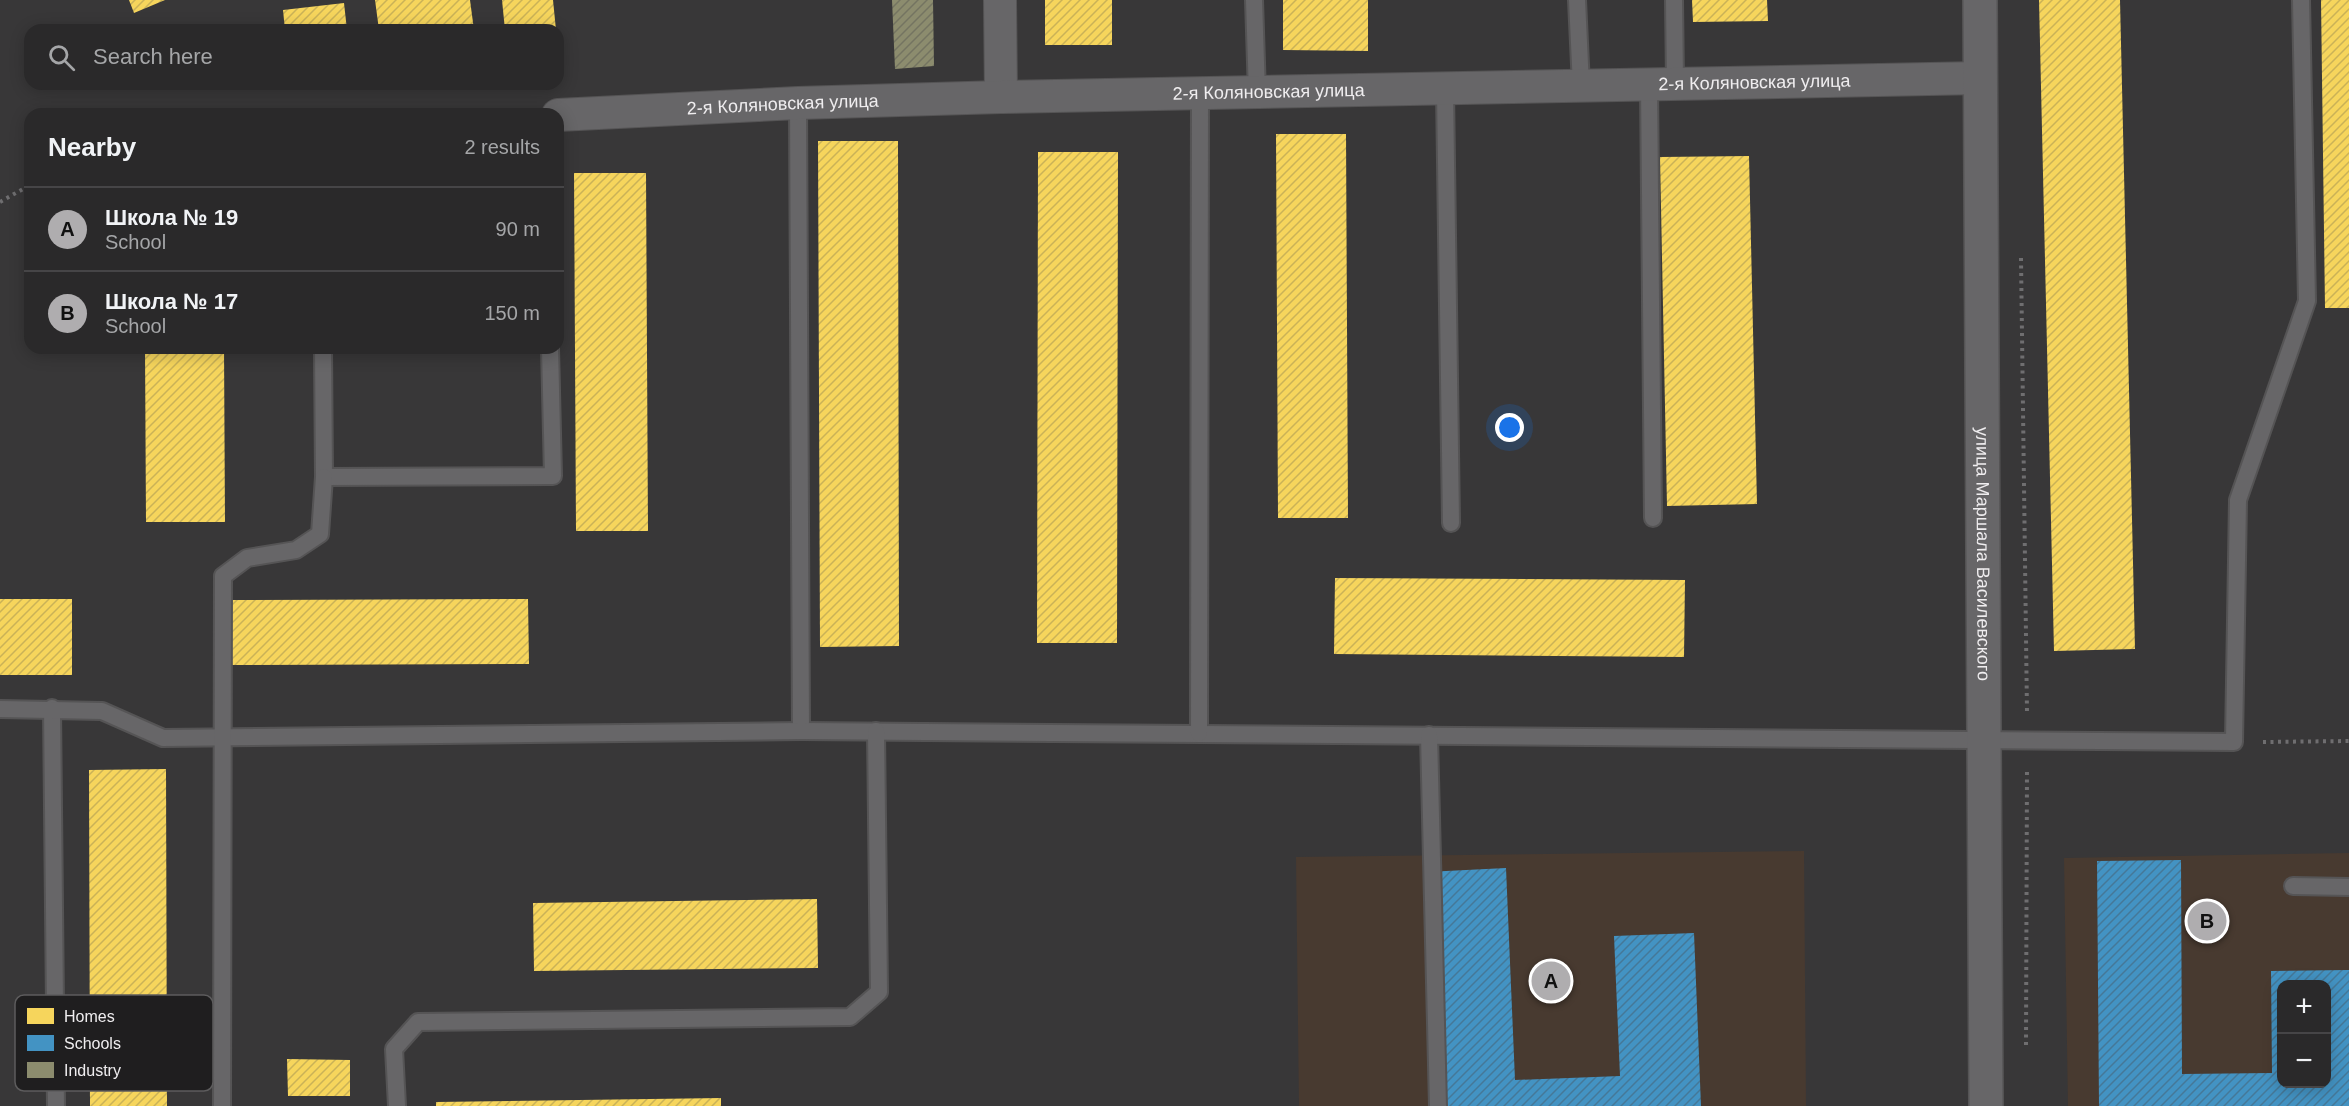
<!DOCTYPE html>
<meta charset="utf-8">
<style>
body{margin:0;font-family:Arial,sans-serif;background:#323132;color:#f1f3f6}
.controls{position:absolute;right:18px;bottom:18px;display:grid;overflow:hidden;border-radius:12px;box-shadow:0 3px 15px #0003}
.controls button{width:54px;height:54px;display:grid;place-items:center;padding:0;border:0;border-bottom:2px solid #464547;background:#2a292a;color:#f1f3f6;font:30px sans-serif}
.you{position:absolute;left:1510px;top:428px;width:21px;height:21px;margin:-15px;border:4px solid #fff;border-radius:50%;background:#1a73e8;box-shadow:0 0 0 9px #1a73e833}
.badge{display:grid;place-items:center;width:39px;height:39px;border-radius:50%;background:#afadaf;color:#111;font-size:20px;font-weight:700}
.pin{position:absolute;translate:-50% -50%;border:3px solid #fff;box-shadow:0 2px 6px #0006}
.list{margin:0;padding:0;list-style:none}
h2{display:flex;justify-content:space-between;align-items:center;height:78px;margin:0;padding:0 24px;font-size:26px}
h2 small{font-size:20px;font-weight:400;color:#a5a6a8}
.list li{display:grid;grid-template-columns:39px 1fr auto;gap:18px;align-items:center;box-sizing:border-box;height:84px;padding:0 24px;border-top:2px solid #464547}
.list b{display:block;font-size:22px;white-space:nowrap}
.list p{margin:0;font-size:20px;white-space:nowrap;color:#a5a6a8}
.list em{font-size:20px;font-style:normal;color:#a5a6a8}
.icon{flex:none;width:33px;height:33px;fill:none;stroke:currentColor;stroke-width:2;stroke-linecap:round;stroke-linejoin:round}
.map{position:relative;flex:none;width:2349px;height:1106px;overflow:hidden}
.search{position:absolute;background:#2a292a;box-shadow:0 3px 15px #0003;left:24px;top:24px;width:540px;height:66px;display:flex;align-items:center;gap:15px;box-sizing:border-box;padding:0 21px;border-radius:18px;color:#a5a6a8;font-size:22px}
.panel{position:absolute;background:#2a292a;box-shadow:0 3px 15px #0003;left:24px;top:108px;width:540px;height:246px;border-radius:18px}
.map>svg:first-child{display:block}
.education{fill:#483a30;fill-rule:evenodd}
.homes{fill:url(#homes-hatch)}
.schools{fill:url(#schools-hatch);fill-rule:evenodd}
.industry{fill:url(#industry-hatch)}
.lines{fill:none;stroke-linecap:round;stroke-linejoin:round}
.lane-casing{stroke:#555455;stroke-width:20}
.street-casing{stroke:#555455;stroke-width:34}
.secondary-casing{stroke:#555455;stroke-width:36}
.path{stroke:#6f6e70;stroke-width:4;stroke-dasharray:3 4.5;stroke-linecap:butt}
.lane{stroke:#676668;stroke-width:16}
.street{stroke:#676668;stroke-width:32}
.secondary{stroke:#676668;stroke-width:33}
.labels{text-anchor:middle;dominant-baseline:central;stroke-width:6;stroke-linejoin:round;paint-order:stroke}
.street-label{font-size:18px;fill:#efedef;stroke:#1f1e1f}
.key{fill:#1f1e1f;stroke:#5d5c5d;stroke-width:1.5}
.key-label{font-size:16px;fill:#efedef}
</style>
<div class="map">
<svg width="2349" height="1106" viewBox="0 0 2349 1106">
<defs>
<pattern id="homes-hatch" width="6" height="6" patternUnits="userSpaceOnUse" patternTransform="scale(1.5)"><rect width="6" height="6" fill="#f6d55c"/><path d="M-1 1l2-2M0 6l6-6M5 7l2-2" fill="none" stroke="#cab257"/></pattern>
<pattern id="schools-hatch" width="6" height="6" patternUnits="userSpaceOnUse" patternTransform="scale(1.5)"><rect width="6" height="6" fill="#4393c3"/><path d="M-1 1l2-2M0 6l6-6M5 7l2-2" fill="none" stroke="#457898"/></pattern>
<pattern id="industry-hatch" width="6" height="6" patternUnits="userSpaceOnUse" patternTransform="scale(1.5)"><rect width="6" height="6" fill="#8c8c6e"/><path d="M-1 1l2-2M0 6l6-6M5 7l2-2" fill="none" stroke="#747461"/></pattern>
</defs>
<rect width="100%" height="100%" fill="#383738"/>
<g class="education">
<path d="M1804,851l2,255h-507l-3,-249z"/>
<path d="M2349,853v253h-281l-4,-248zM2282,984h44v100h-44z"/>
</g>
<g class="homes">
<path d="M129,0h36l-31,13z"/>
<path d="M375,0h95l4,30h-95z"/>
<path d="M502,0h51l3,30h-51z"/>
<rect x="1045" y="0" width="67" height="45"/>
<path d="M1283,0h85v51l-85,-1z"/>
<path d="M1692,0h75l1,21 -75,1z"/>
<path d="M2039,0h81l15,649 -81,2z"/>
<path d="M2321,0h28v308h-24z"/>
<path d="M344,3l3,27h-62l-2,-20z"/>
<path d="M1276,134h70l2,384h-70z"/>
<path d="M818,141h80l1,505 -79,1z"/>
<path d="M1038,152h80l-1,491h-80z"/>
<path d="M1749,156l8,348 -90,2 -7,-349z"/>
<path d="M574,173h72l2,358h-72z"/>
<path d="M145,348h79l1,174h-79z"/>
<path d="M1335,578l350,2 -1,77 -350,-3z"/>
<rect x="0" y="599" width="72" height="76"/>
<path d="M528,599l1,65 -300,1 -1,-65z"/>
<path d="M166,769l1,337h-77l-1,-336z"/>
<path d="M817,899l1,69 -284,3 -1,-68z"/>
<path d="M287,1059l63,1v36h-62z"/>
<path d="M721,1098v8h-285v-4z"/>
</g>
<g class="schools">
<path d="M2181,860l1,214 90,-1 -1,-102 78,-1v136h-250l-2,-245zM2282,984h44v100h-44z"/>
<path d="M1506,868l9,212 105,-4 -6,-140 80,-3 7,173h-265l-10,-234z"/>
</g>
<path class="industry" d="M892,0h41l1,66 -39,3z"/>
<g class="lines">
<defs>
<g id="lane">
<path d="M1254,0l3,94"/>
<path d="M1577,0l4,86"/>
<path d="M1674,0l1,82"/>
<path d="M1649,84l4,434"/>
<path d="M1445,90l6,433"/>
<path d="M798,103l3,628"/>
<path d="M323,348l1,129 229,-1 -3,-128"/>
<path d="M52,708l4,398"/>
<path d="M0,709l102,2 61,27 638,-7 1433,11 4,-242 69,-199 -6,-301"/>
<path d="M1199,733l1,-638"/>
<path d="M1429,735l9,371"/>
<path d="M2293,886l56,1"/>
<path d="M222,1106l1,-530 24,-18 49,-8 24,-16 4,-57"/>
<path d="M397,1106l-3,-57 24,-27 432,-5 29,-25 -3,-261"/>
</g>
<g id="street">
<path d="M1000,0l1,97"/>
<path id="s1" d="M558,115l240,-12 203,-6 979,-19"/>
</g>
<g id="secondary">
<path id="s2" d="M1980,0l6,1106"/>
</g>
</defs>
<use href="#lane" class="lane-casing"/>
<use href="#street" class="street-casing"/>
<use href="#secondary" class="secondary-casing"/>
<g class="path">
<path d="M0,202l30,-17"/>
<path d="M2021,258l6,454"/>
<path d="M2263,742l86,-1"/>
<path d="M2026,1045l1,-277"/>
</g>
<use href="#lane" class="lane"/>
<use href="#street" class="street"/>
<use href="#secondary" class="secondary"/>
</g>
<g class="labels">
<g class="street-label">
<text stroke="none"><textPath href="#s1" startOffset="1197">2-я Коляновская улица</textPath></text>
<text stroke="none"><textPath href="#s1" startOffset="711">2-я Коляновская улица</textPath></text>
<text stroke="none"><textPath href="#s1" startOffset="225">2-я Коляновская улица</textPath></text>
<text stroke="none"><textPath href="#s2" startOffset="554">улица Маршала Василевского</textPath></text>
</g>
</g>
<rect x="15" y="995" width="198" height="96" rx="9" class="key"/>
<rect x="27" y="1008" width="27" height="16" fill="#f6d55c"/>
<rect x="27" y="1035" width="27" height="16" fill="#4393c3"/>
<rect x="27" y="1062" width="27" height="16" fill="#8c8c6e"/>
<g class="key-label">
<text x="64" y="1022">Homes</text>
<text x="64" y="1049">Schools</text>
<text x="64" y="1076">Industry</text>
</g>
</svg>
<div class="controls">
<button>+</button>
<button>−</button>
</div>
<div class="you"></div>
<div class="pin badge" style="left:1551px;top:981px">A</div>
<div class="pin badge" style="left:2207px;top:921px">B</div>
<div class="search"><svg class="icon" aria-label="search" viewBox="0 0 24 24"><circle cx="10" cy="10" r="6"/><path d="M15 15l6 6"/></svg>Search here</div>
<section class="panel">
<h2>Nearby<small>2 results</small></h2>
<ul class="list">
<li><span class="badge">A</span><div><b>Школа № 19</b><p>School</p></div><em>90 m</em></li>
<li><span class="badge">B</span><div><b>Школа № 17</b><p>School</p></div><em>150 m</em></li>
</ul>
</section>
</div>
